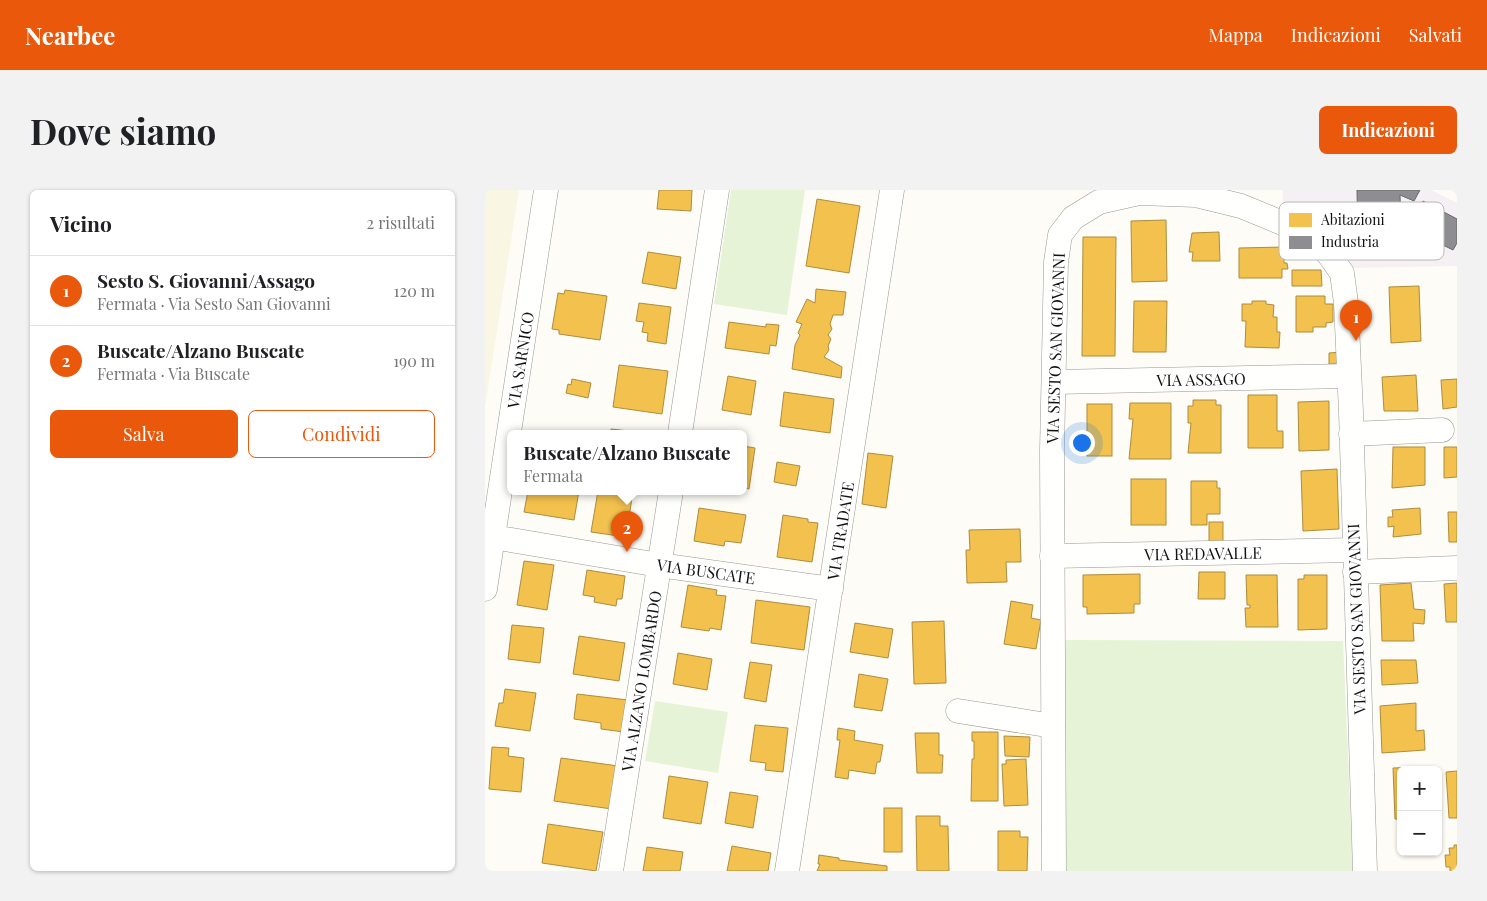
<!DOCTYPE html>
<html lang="it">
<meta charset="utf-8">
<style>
body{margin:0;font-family:"Playfair Display",serif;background:#f2f2f2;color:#202124}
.controls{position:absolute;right:15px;bottom:15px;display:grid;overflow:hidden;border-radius:8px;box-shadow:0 1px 4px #0004}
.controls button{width:45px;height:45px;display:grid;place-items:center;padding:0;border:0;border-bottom:1px solid #e0e0e0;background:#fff;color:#202124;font:25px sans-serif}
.you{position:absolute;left:596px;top:252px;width:18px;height:18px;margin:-12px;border:4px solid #fff;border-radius:50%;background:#1a73e8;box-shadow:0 0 0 8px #1a73e833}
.badge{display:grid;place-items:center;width:32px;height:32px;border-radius:50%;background:#ea580c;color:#fff;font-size:16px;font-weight:700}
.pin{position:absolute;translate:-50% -41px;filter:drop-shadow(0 1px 2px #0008)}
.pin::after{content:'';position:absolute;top:26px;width:18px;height:15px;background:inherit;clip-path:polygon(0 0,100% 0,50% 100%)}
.popup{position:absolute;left:22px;top:240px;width:240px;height:65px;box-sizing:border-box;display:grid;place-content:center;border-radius:8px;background:#fff;filter:drop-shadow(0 1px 4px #0005);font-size:16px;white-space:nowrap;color:#757577}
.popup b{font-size:19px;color:#202124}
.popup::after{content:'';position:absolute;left:50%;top:100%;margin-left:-10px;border:10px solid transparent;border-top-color:#fff}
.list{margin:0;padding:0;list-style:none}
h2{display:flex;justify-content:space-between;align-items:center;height:65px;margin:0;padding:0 20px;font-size:21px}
h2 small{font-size:16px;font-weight:400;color:#757577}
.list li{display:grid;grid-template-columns:32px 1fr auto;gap:15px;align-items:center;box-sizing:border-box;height:70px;padding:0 20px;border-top:1px solid #e0e0e0}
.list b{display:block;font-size:19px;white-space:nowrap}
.list p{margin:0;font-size:16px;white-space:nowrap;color:#757577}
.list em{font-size:16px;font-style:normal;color:#757577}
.actions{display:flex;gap:10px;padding:15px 20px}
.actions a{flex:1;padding:11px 0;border:1px solid #ea580c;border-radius:8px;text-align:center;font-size:18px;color:#ea580c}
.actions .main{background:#ea580c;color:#fff}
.map{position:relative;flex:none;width:972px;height:681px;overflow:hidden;border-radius:8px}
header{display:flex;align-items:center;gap:30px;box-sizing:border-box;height:70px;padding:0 25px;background:#ea580c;color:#fff}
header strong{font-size:24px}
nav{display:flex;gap:28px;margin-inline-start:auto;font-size:18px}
.intro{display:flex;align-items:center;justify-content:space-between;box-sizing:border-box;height:120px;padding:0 30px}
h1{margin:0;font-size:35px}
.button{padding:12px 22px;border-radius:8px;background:#ea580c;color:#fff;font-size:18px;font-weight:700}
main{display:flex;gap:30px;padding:0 30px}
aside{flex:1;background:#fff;border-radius:8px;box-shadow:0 1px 4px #0004}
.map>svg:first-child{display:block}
.industrial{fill:#f5f0f3}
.farmland{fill:#f9f7e4}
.green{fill:#e7f3d7}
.homes{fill:#f2c14e;stroke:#ae8c3c}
.industry{fill:#8d8d92;stroke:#68686b}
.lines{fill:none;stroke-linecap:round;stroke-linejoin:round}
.minor-casing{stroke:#979795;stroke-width:25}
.minor{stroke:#fffffe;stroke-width:24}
.labels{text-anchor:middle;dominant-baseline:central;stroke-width:5;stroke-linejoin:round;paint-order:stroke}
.street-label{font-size:16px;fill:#111;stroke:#fff}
.key{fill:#fff;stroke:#b8b8b8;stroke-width:1}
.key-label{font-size:14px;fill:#111}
</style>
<header>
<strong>Nearbee</strong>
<nav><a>Mappa</a><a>Indicazioni</a><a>Salvati</a></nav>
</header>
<div class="intro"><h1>Dove siamo</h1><a class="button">Indicazioni</a></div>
<main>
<aside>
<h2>Vicino<small>2 risultati</small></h2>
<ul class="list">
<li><span class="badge">1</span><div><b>Sesto S. Giovanni/Assago</b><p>Fermata · Via Sesto San Giovanni</p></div><em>120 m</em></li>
<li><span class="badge">2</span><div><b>Buscate/Alzano Buscate</b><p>Fermata · Via Buscate</p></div><em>190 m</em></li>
</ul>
<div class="actions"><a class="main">Salva</a><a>Condividi</a></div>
</aside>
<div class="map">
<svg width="972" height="681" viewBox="0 0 972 681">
<rect width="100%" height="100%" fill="#fdfcf7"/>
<path class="industrial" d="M798,0h148l26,13v63l-107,2 -19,-28 -49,-28z"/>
<path class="farmland" d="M0,0h34l-34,218z"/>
<g class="green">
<path d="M246,0h74l-18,125 -73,-11z"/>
<path d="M578,450l280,1 10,230h-289z"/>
<path d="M170,511l73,11 -10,61 -73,-12z"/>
</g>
<g class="homes">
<path d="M174,0h33l-1,21 -34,-2z"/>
<path d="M332,9l43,7 -11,67 -43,-7z"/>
<path d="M681,30l1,61 -35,1 -1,-61z"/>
<path d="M734,42l1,29h-28l1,-9h-4l3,-19z"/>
<path d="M598,47h33l-1,119h-33z"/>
<path d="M799,57v16h3l1,6h-6v9h-43v-30z"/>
<path d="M163,62l33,5 -5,32 -34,-6z"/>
<path d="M807,80h29l1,16h-30z"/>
<path d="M934,96l2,55 -30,2 -2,-56z"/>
<path d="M331,99l30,3 -3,23h-10l-3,9 2,5 -4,6 3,4 -3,7 1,4 -5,7 18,10 -1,11 -49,-9 3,-24 5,-10 -2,-2 4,-9 -6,-2 11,-23 8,4z"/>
<path d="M80,100l42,6 -7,44 -41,-6v-4l-7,-1 6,-36 6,1z"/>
<path d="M811,106h29v8h8v18l-7,1v4h-13v5h-17z"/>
<path d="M649,111h33l-1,51h-33z"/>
<path d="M767,111h14v3l8,1 -1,12h4v15h3l-1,16 -34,-1 1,-26h-4v-17h10z"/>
<path d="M154,113l32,4 -5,37 -19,-3 1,-8 -6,-1 2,-10 -8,-1z"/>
<path d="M244,132l37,5v-3l13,1 -3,21 -6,-1 -1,9 -44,-6z"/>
<path d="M857,162v12h-13v-11z"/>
<path d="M134,175l49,6 -6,43 -49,-7z"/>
<path d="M931,185l2,36h-34l-2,-34z"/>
<path d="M243,186l28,5 -5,34 -29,-5z"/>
<path d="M87,189l19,4 -3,15 -22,-5 2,-9 3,1z"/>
<path d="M972,189v28l-14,2 -2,-29z"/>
<path d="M299,202l50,7 -4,34 -50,-7z"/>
<path d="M763,205h29v36h6v17h-35z"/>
<path d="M708,210h23v5h5v48h-33l3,-30h-3v-17h5z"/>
<path d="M844,211v49l-30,1 -1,-49z"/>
<path d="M645,213h41v56h-42l4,-40h-4z"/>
<rect x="602" y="214" width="25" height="52"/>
<path d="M126,239l36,4h-36z"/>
<path d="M258,256l12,2 -6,41 -6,-1z"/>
<path d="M908,257h32v38l-33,3z"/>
<path d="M959,257h13v30l-13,1z"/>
<path d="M383,263l25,3 -7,52 -24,-4z"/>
<path d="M292,272l23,4 -4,20 -22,-4z"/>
<path d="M852,279l2,60 -36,2 -2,-60z"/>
<rect x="646" y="289" width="35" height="46"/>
<path d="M706,291h26v7h3v26h-13v11h-16z"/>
<path d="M43,301h51l-5,29 -50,-8z"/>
<path d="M113,301h35l-7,46 -35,-5z"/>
<path d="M214,318l47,7 -5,28 -16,-2 -1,5 -30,-5z"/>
<path d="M935,318l1,26 -28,3 1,-11 -6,1v-10h5l-1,-7z"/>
<path d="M963,322h9v30h-8z"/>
<path d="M298,325l25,4v3l10,1 -6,39 -35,-5z"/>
<rect x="724" y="332" width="14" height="21"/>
<path d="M535,339l1,33h-15l1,20 -40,1 -1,-33h4l-1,-20z"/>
<path d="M39,371l30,4 -7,45 -30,-5z"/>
<path d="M102,380l38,6 -3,23h-5l-1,7 -22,-4 1,-5 -12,-2z"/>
<path d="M714,382h26v27h-27z"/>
<path d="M655,384v30h-6v9l-47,1v-7h-4v-32z"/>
<path d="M761,385h31l1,52h-32l-1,-19h5v-3h-3z"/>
<path d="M819,385h23v54l-29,1v-51h6z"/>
<path d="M926,393l3,26 11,1 -1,14 -11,-1 1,18h-32l-2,-56z"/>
<path d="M972,393v39h-11l-2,-38z"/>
<path d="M203,395l29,5 -1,5 10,1 -5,34 -11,-2 -1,3 -28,-4z"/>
<path d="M271,410l54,7 -6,43 -53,-7z"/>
<path d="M526,411l22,4 -2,13 10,2 -5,29 -32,-5z"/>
<path d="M459,431l2,62 -32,1 -2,-62z"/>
<path d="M370,433l38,6 -5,29 -38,-6z"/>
<path d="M27,435l32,3 -4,35 -32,-4z"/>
<path d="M94,446l46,7 -6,38 -46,-7z"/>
<path d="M193,463l34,6 -5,31 -34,-6z"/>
<path d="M896,470h35l2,23 -36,2z"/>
<path d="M265,472l22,3 -6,37 -22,-4z"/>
<path d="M374,484l29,5 -6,32 -28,-4z"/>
<path d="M20,499l31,4 -6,38 -35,-5 4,-23h4z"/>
<path d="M92,504l51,6 -4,32 -23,-3v-6l-27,-4z"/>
<path d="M931,513v28l8,-1 1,20 -43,3 -2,-47z"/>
<path d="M270,535l33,3 -5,44 -18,-2 1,-7 -16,-2z"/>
<path d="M353,538l17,3 -1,9 29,5 -3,17h-3l-2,12 -26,-4 -1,9 -13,-2 5,-37h-3z"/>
<path d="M487,542h26v69h-27l1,-42h2v-18h-2z"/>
<path d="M430,543h24v22h4l-1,18h-25z"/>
<path d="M519,546l26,1 -1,20 -24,-1z"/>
<path d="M7,557l17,1 -1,8 16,2 -3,34 -32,-3z"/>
<path d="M76,568l57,8 -6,43 -58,-8z"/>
<path d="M541,569l2,46 -24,1 -2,-42h4v-4z"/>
<path d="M942,577v3h-26v49h-6l-2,-51z"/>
<path d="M972,581v47h-8l-3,-46z"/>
<path d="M184,586l39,6 -7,42 -38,-6z"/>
<path d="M245,602l28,4 -5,32 -28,-5z"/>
<rect x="399" y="618" width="18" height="44"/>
<path d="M431,626h24v10h8l1,45h-32z"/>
<path d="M63,634l55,8 -7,39 -54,-8z"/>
<path d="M513,641h22v6h8l-1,34h-29z"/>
<path d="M969,655h3v26h-7v-4h-4l-1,-12h5l-1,-7h5z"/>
<path d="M247,656l39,7 -3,18h-41z"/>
<path d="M162,657l36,5 -3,19h-37z"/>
<path d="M334,665l20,3v2l48,6v5h-70l3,-7h-2z"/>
</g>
<g class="industry">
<path d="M872,0h63l-6,11 -14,-6 2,61 -46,1v-11h2z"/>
<path d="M938,11l34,18v24l-4,7 -12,-6 -2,3 -10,-5 2,-4 -18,-10 2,-4 -4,-2z"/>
</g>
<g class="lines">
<defs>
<g id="minor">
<path d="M569,192l295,-6"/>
<path d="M195,243l37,-243"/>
<path d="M866,244l91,-4"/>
<path d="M8,347l166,28 172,24"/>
<path d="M567,366l302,-6"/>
<path d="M870,382l102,-4"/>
<path d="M0,399l61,-399"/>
<path d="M473,521l95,15"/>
<path d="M126,681l60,-380"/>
<path d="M302,681l105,-681"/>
<path d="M569,681l-2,-420 4,-189 4,-27 13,-17 26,-16 40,-9 57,2 45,11 46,19 40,27 15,21 4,30 5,109 14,459"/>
</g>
</defs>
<use href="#minor" class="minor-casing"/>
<use href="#minor" class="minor"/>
</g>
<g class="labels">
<g class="street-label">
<text transform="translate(570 158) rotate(-88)">VIA SESTO SAN GIOVANNI</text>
<text transform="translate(35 170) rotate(-81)">VIA SARNICO</text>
<text transform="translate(716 189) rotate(-1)">VIA ASSAGO</text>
<text transform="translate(355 341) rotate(-81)">VIA TRADATE</text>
<text transform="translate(718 363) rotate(-1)">VIA REDAVALLE</text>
<text transform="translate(221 381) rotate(8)">VIA BUSCATE</text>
<text transform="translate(871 429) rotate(-92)">VIA SESTO SAN GIOVANNI</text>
<text transform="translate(156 491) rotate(-81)">VIA ALZANO LOMBARDO</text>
</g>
</g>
<rect x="794" y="12" width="165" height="58" rx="8" class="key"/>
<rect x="804" y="23" width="23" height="14" fill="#f2c14e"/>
<rect x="804" y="46" width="23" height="13" fill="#8d8d92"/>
<g class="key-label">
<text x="836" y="35">Abitazioni</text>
<text x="836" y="57">Industria</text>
</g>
</svg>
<div class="controls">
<button>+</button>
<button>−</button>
</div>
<div class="you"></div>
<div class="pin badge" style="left:871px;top:151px">1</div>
<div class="pin badge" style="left:142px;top:362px">2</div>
<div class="popup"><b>Buscate/Alzano Buscate</b>Fermata</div>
</div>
</main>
